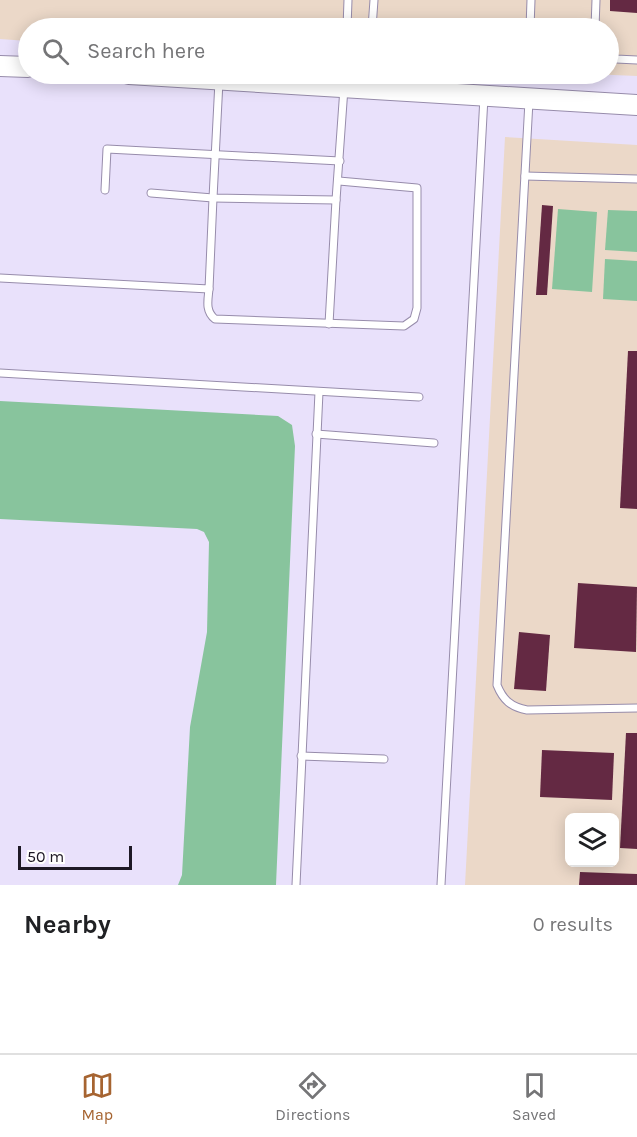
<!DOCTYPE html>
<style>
body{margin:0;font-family:Karla,sans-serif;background:#f6f6f6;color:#202124}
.controls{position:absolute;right:18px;bottom:18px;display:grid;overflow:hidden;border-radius:9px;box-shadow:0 3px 15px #0003}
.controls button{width:54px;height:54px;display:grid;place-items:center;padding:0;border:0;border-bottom:2px solid #e0e0e0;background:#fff;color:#202124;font:30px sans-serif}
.scale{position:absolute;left:18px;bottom:15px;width:114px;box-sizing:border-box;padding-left:6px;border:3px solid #1e1925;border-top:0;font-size:16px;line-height:21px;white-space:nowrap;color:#1e1925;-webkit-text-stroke:4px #fff;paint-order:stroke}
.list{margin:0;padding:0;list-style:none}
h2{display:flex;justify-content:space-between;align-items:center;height:78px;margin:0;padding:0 24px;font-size:26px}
h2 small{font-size:20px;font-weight:400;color:#757577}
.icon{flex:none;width:33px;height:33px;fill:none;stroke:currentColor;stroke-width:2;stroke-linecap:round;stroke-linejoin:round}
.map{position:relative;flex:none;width:637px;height:885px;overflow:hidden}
.search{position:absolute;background:#fff;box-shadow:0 3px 15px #0003;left:18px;right:18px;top:18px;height:66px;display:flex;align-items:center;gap:15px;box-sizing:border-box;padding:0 21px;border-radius:33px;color:#757577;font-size:22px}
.sheet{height:168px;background:#fff}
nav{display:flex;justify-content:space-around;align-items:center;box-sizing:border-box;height:84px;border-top:2px solid #e0e0e0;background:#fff;font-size:16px;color:#757577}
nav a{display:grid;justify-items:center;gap:3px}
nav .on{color:#a66431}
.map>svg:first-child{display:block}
.education{fill:#ebd8c8;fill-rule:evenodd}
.green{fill:#88c49d}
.building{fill:#642943}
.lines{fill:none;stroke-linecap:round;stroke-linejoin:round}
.lane-casing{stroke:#978cab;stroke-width:9}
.secondary-casing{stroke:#978cab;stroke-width:22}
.lane{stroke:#fff;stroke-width:7}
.secondary{stroke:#fff;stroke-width:20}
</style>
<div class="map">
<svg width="637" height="885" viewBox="0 0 637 885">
<rect width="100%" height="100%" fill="#e9e1fb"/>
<g class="education">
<path d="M0,0h637v76l-47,-2h18v-46h-580v13l-28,-2z"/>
<path d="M505,137l132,8v740h-172zM570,818h44v44h-44z"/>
</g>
<g class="green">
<path d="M558,209l39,3 -5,80 -40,-3z"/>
<path d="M608,210l29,1v41l-32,-2z"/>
<path d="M605,259l32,2v40l-34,-2z"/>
<path d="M0,401l278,15 14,9 3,21 -19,439h-98l4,-10 8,-148 17,-95 2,-90 -5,-10 -7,-3 -197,-10z"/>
</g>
<g class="building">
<path d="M610,0h27v13l-27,-2z"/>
<path d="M542,205l11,1 -6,89h-11z"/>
<path d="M628,351h9v158l-17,-1z"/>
<path d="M578,583l59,4 -1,65 -62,-4z"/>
<path d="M519,632l31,3 -4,56 -32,-2z"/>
<path d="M626,733h11v116l-17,-1z"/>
<path d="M542,750l72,3 -2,47 -72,-3z"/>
<path d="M580,872l57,2v11h-58z"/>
</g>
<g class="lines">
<defs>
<g id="lane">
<path d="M347,28l1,-28"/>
<path d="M372,28l2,-28"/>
<path d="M530,28l1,-28"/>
<path d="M595,28l1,-28"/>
<path d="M608,55l8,4 21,1"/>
<path d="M219,81l-6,117 123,2 9,-126"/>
<path d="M529,101l-32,584c6,15 14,22 30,25l110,-2"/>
<path d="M525,176l112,3"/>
<path d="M105,190l2,-41 233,12"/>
<path d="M0,278l209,11 4,-91 -62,-5"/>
<path d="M209,289c-1,11 -4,22 6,30l189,7 10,-7 3,-11v-120l-78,-7"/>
<path d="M329,324l7,-124"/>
<path d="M0,373l419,24"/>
<path d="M316,434l118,9"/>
<path d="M301,756l83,3"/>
<path d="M296,885l23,-493"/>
<path d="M441,885l43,-788"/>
</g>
<g id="secondary">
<path d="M0,66l28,1"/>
<path d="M129,74l508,31"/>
</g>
</defs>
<use href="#lane" class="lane-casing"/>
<use href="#secondary" class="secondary-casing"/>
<use href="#lane" class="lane"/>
<use href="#secondary" class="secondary"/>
</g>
</svg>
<div class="controls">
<button><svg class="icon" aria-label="layers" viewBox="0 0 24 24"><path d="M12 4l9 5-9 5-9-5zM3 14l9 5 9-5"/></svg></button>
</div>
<div class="scale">50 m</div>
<div class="search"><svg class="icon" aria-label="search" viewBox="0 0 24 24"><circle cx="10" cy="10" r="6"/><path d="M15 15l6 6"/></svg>Search here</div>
</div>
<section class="sheet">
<h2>Nearby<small>0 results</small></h2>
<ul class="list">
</ul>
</section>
<nav>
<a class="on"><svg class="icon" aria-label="map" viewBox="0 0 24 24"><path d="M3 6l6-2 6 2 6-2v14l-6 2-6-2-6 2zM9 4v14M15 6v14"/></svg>Map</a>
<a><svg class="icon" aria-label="directions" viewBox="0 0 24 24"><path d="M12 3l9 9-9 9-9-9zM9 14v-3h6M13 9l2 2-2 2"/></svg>Directions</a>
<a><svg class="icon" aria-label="saved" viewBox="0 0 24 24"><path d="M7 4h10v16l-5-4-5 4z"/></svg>Saved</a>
</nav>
